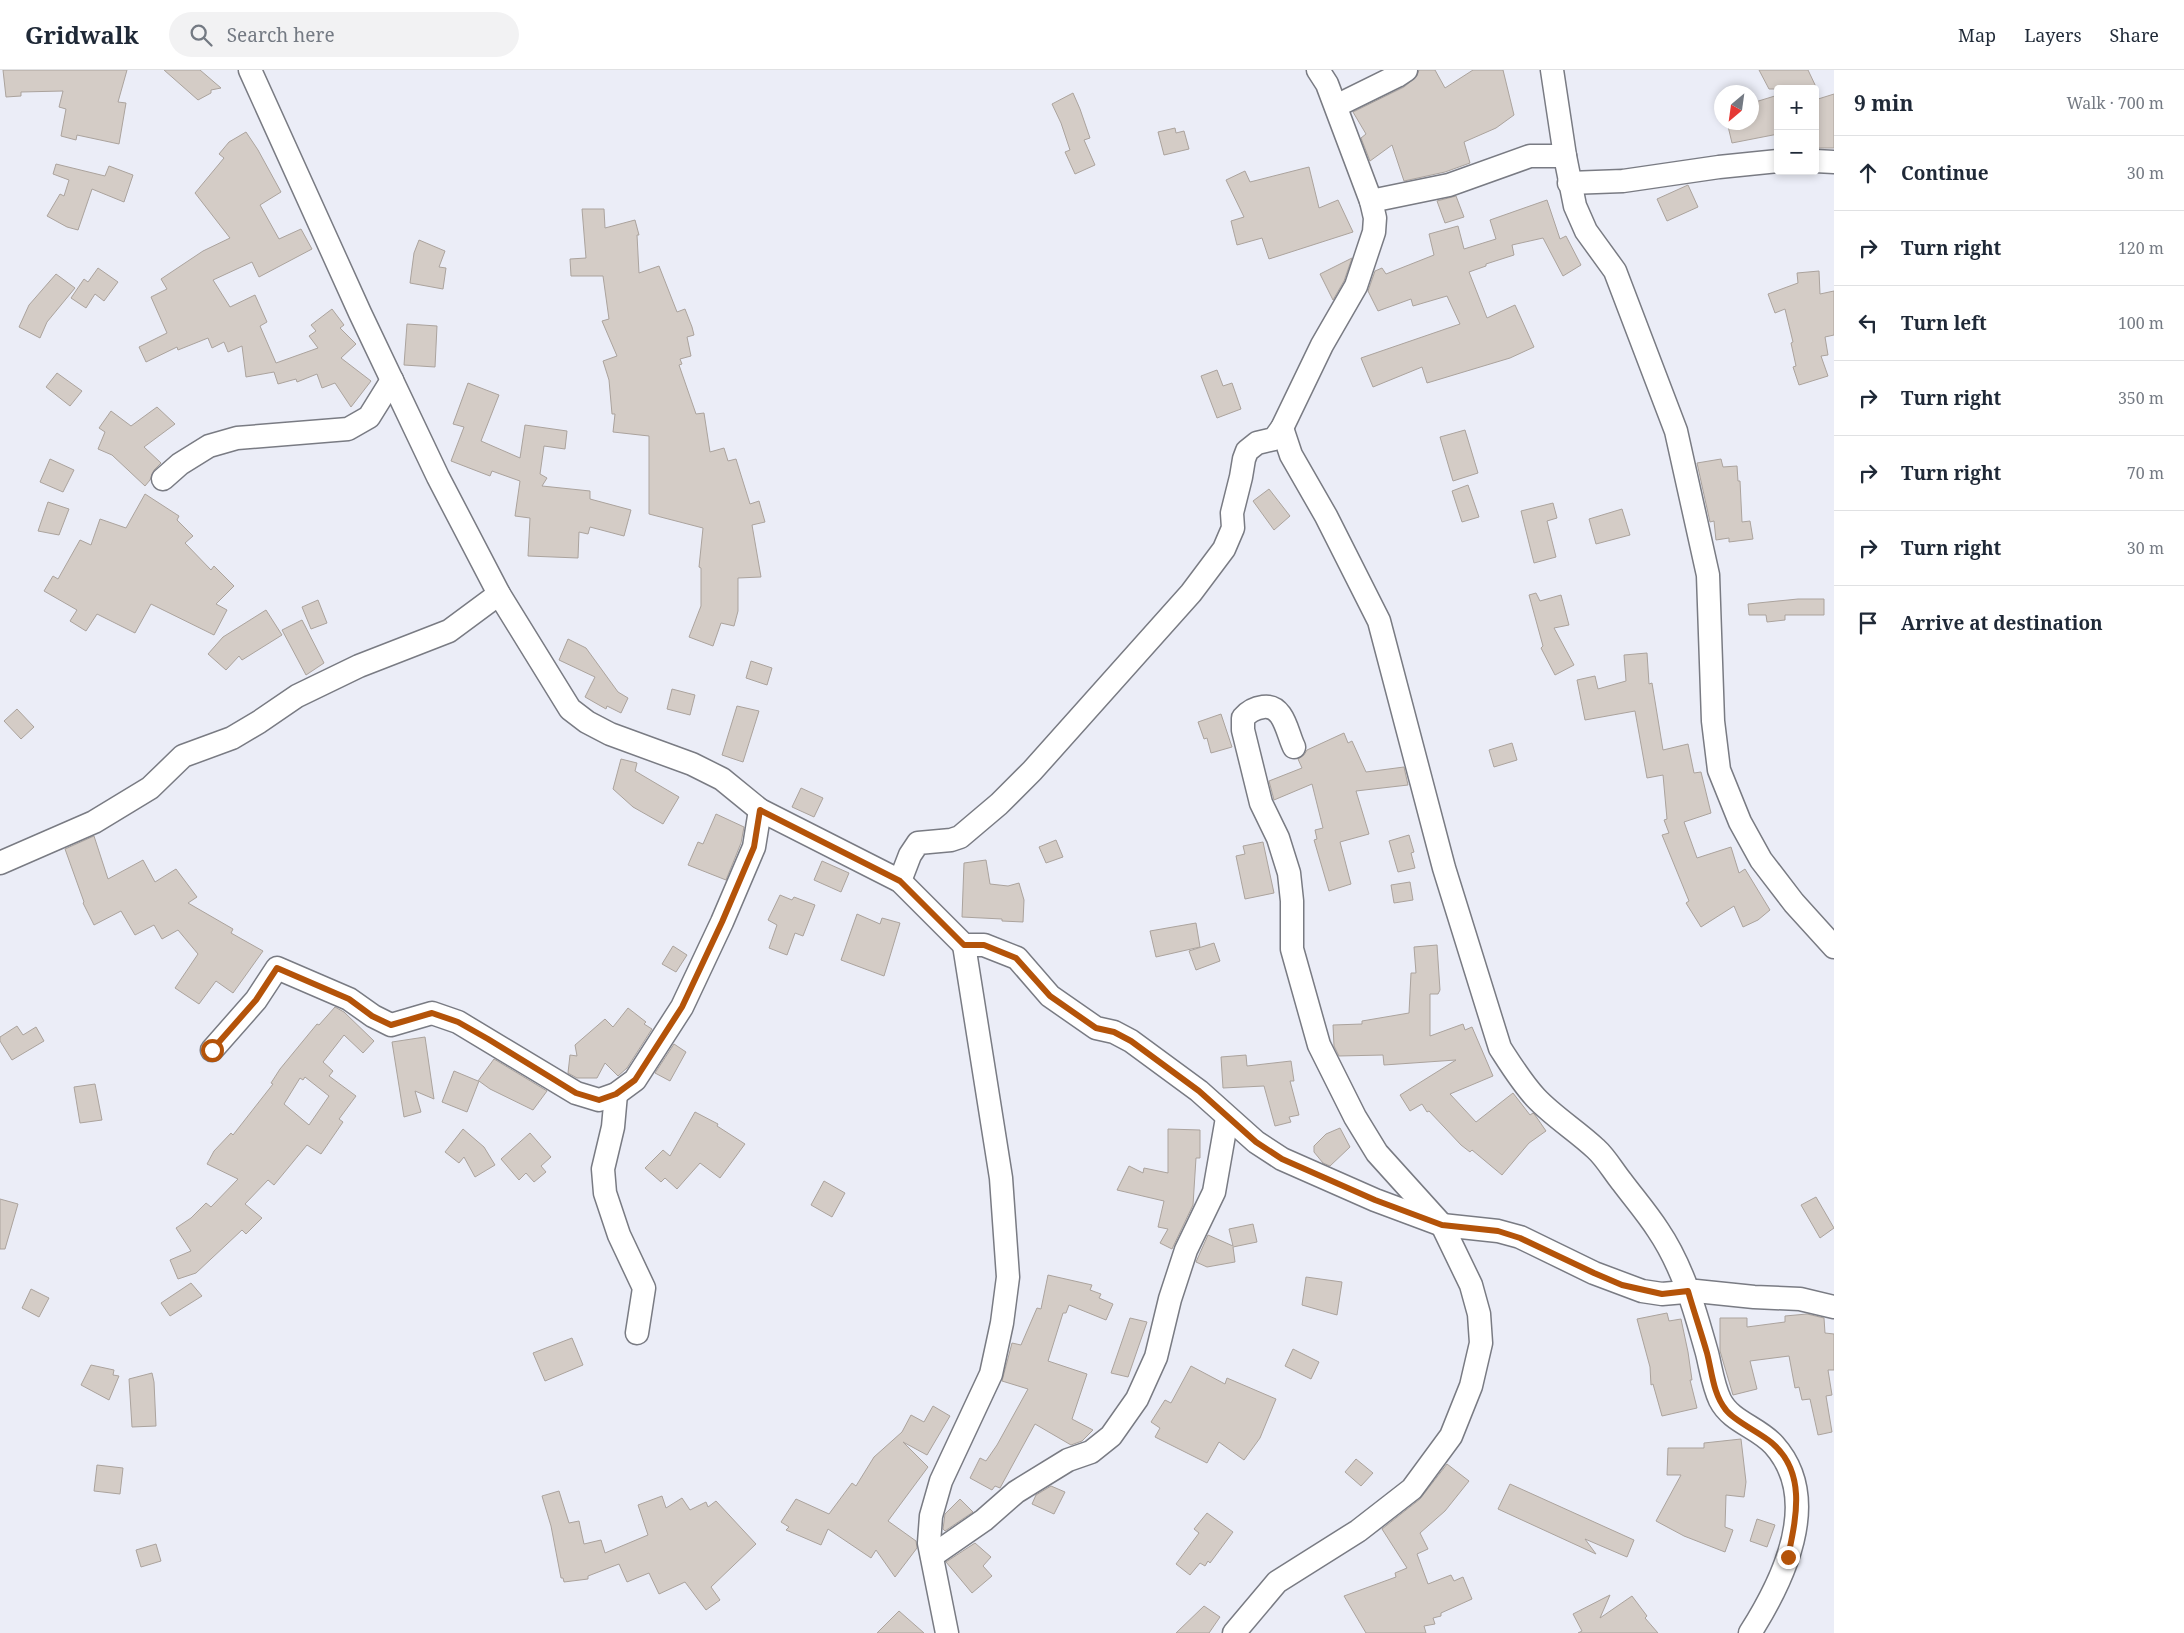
<!DOCTYPE html>
<meta charset="utf-8">
<style>
body{margin:0;font-family:"Noto Serif",serif;background:#f2f2f3;color:#1f2937}
.controls{position:absolute;right:15px;top:15px;display:grid;overflow:hidden;border-radius:5px;box-shadow:0 2px 8px #0003}
.controls button{width:45px;height:45px;display:grid;place-items:center;padding:0;border:0;border-bottom:1px solid #e0e1e3;background:#fff;color:#1f2937;font:25px sans-serif}
.compass{position:absolute;left:1714px;top:15px;width:45px;height:45px;border-radius:50%;background:#fff;box-shadow:0 2px 8px #0003;rotate:209deg}
.stop{position:absolute;width:15px;height:15px;margin:-11px;border:4px solid #b45309;border-radius:50%;background:#fff}
.stop.end{background:#b45309;border-color:#fff;box-shadow:0 1px 5px #0008}
.list{margin:0;padding:0;list-style:none}
h2{display:flex;justify-content:space-between;align-items:center;height:65px;margin:0;padding:0 20px;font-size:21px}
h2 small{font-size:16px;font-weight:400;color:#747a83}
.list li{display:grid;grid-template-columns:32px 1fr auto;gap:15px;align-items:center;box-sizing:border-box;height:75px;padding:0 20px;border-top:1px solid #e0e1e3}
.list b{display:block;font-size:19px;white-space:nowrap}
.list em{font-size:16px;font-style:normal;color:#747a83}
.icon{flex:none;width:28px;height:28px;fill:none;stroke:currentColor;stroke-width:2;stroke-linecap:round;stroke-linejoin:round}
.map{position:relative;flex:none;width:1834px;height:1563px;overflow:hidden}
header{display:flex;align-items:center;gap:30px;box-sizing:border-box;height:70px;padding:0 25px;background:#fff;border-bottom:1px solid #e0e1e3}
header strong{font-size:24px}
nav{display:flex;gap:28px;margin-inline-start:auto;font-size:18px}
.search{width:350px;height:45px;background:#f2f2f3;display:flex;align-items:center;gap:12px;box-sizing:border-box;padding:0 18px;border-radius:28px;color:#747a83;font-size:19px}
main{display:flex}
aside{flex:1;background:#fff}
.map>svg:first-child{display:block}
.building{fill:#d4ccc6;stroke:#aba39d;fill-rule:evenodd}
.lines{fill:none;stroke-linecap:round;stroke-linejoin:round}
.minor-casing{stroke:#797b83;stroke-width:25}
.minor{stroke:#fff;stroke-width:22}
.route{stroke:#b45309;stroke-width:6}
</style>
<header>
<strong>Gridwalk</strong>
<div class="search"><svg class="icon" aria-label="search" viewBox="0 0 24 24"><circle cx="10" cy="10" r="6"/><path d="M15 15l6 6"/></svg>Search here</div>
<nav><a>Map</a><a>Layers</a><a>Share</a></nav>
</header>
<main>
<div class="map">
<svg width="1834" height="1563" viewBox="0 0 1834 1563">
<rect width="100%" height="100%" fill="#ebedf7"/>
<g class="building">
<path d="M3,0h124l-9,32 8,1 -7,41 -42,-9 -1,5 -15,-4 5,-27 -7,-2 4,-16 -42,1v4l-15,1z"/>
<path d="M164,0h36l21,18 -10,2v3l-13,7z"/>
<path d="M1419,0h16l10,18 28,-18h30l11,45 -18,13 -32,14 6,21 -25,9 -41,9 -12,-36 -22,16 -9,-23 5,-4 -13,-22 51,-25 13,-11z"/>
<path d="M1759,0h49l9,19h-48z"/>
<path d="M1073,23l7,16 10,29 -6,2 11,25 -20,9 -10,-22 5,-2 -9,-27 -9,-19z"/>
<path d="M1834,24v54h-19v-48z"/>
<path d="M1778,25v39l-46,9 -5,-21h25v-19z"/>
<path d="M1175,58l1,5 8,-2 5,18 -25,6 -6,-23z"/>
<path d="M246,62l12,18 23,42 -21,13 19,34 22,-10 11,20 -53,28 -7,-15 -39,18 17,27 25,-12 12,27 -7,4 16,37 42,-15 -9,-12 7,-5 -5,-6 21,-16 12,16 -4,3 16,16 -15,14 30,23 -20,26 -16,-24 -13,5 -5,-14 -20,8 -1,-3 -18,5 -4,-12 -28,5 -4,-31 -14,6 -4,-10 -12,6 -4,-10 -30,12 -1,-3 -31,15 -7,-15 28,-14 -16,-36 16,-8 -6,-10 42,-28 27,-13 -35,-45 29,-35 -5,-4 10,-12z"/>
<path d="M56,94l49,12 4,-10 24,9 -9,27 -32,-13 -14,41 -11,-3 -20,-11 13,-22 4,2 5,-16 -16,-6z"/>
<path d="M1309,97l10,41 19,-8 15,32 -84,27 -7,-21 -25,7 -6,-24 13,-4 -18,-37 19,-9 5,11z"/>
<path d="M1688,115l10,22 -31,14 -10,-22z"/>
<path d="M1456,126l8,21 -19,6 -8,-22z"/>
<path d="M1547,130l13,39 6,-3 15,29 -18,11 -20,-38 -31,7 2,10 -28,9v2l-17,6 18,46 28,-13 19,42 -24,11 -83,25 -5,-16 -49,20 -12,-29 99,-34 -13,-28 -34,10 -2,-7 -33,12 -10,-20 7,-20 7,-3 4,6 48,-19 -5,-21 29,-8 6,23 32,-10 -6,-19z"/>
<path d="M582,139h22l1,19 30,-8 4,15h-2l2,38 20,-7 18,46 8,-3 7,18 2,8 -7,2 4,19 -11,3 2,5 -3,1 17,49 8,-1 6,39 14,-4 4,13 8,-2 14,45 9,-3 6,21 -13,3 9,52 -23,1v33l-4,15 -13,-3 -8,23 -24,-9 12,-31v-38l-2,-1 4,-39 -54,-14v-78l-36,-4 2,-18h-3l-3,-34 -6,-19 14,-5 -15,-35 7,-2 -6,-43h-32l-1,-17 16,-1z"/>
<path d="M419,170l26,11 -6,16 7,1 -3,21 -33,-6 4,-30z"/>
<path d="M1352,188l-8,23 -11,19 -13,-26z"/>
<path d="M98,198l20,14 -14,19 -9,-7 -9,14 -15,-10 13,-19 4,3z"/>
<path d="M1819,201l1,23 14,-3v44l-9,2 3,18 -7,1 7,20 -29,9 -6,-18 3,-1 -5,-23 2,-1 -8,-33 -10,4 -7,-19 30,-11 -1,-10z"/>
<path d="M56,204l19,14 -28,34 -7,16 -21,-11 10,-22z"/>
<path d="M407,254l30,2 -2,41 -31,-2z"/>
<path d="M1217,300l6,16 9,-3 9,26 -24,9 -16,-42z"/>
<path d="M57,303l25,18 -12,15 -24,-19z"/>
<path d="M468,313l31,12 -18,46 39,17 5,-33 42,6 -2,18 -21,-3 -4,28 7,4 -5,8 48,5v8l41,11 -7,26 -34,-9 -2,7 -9,-2 -1,26 -50,-2 2,-38 -15,-2 5,-35 -28,-10 -2,5 -39,-15 13,-34 -11,-3z"/>
<path d="M157,337l18,17 -31,23 17,16 -7,7 -4,10 -5,6 -33,-31 -14,-6 7,-17 -6,-4 12,-17 20,15z"/>
<path d="M1465,360l13,43 -25,8 -13,-44z"/>
<path d="M50,389l24,11 -11,22 -23,-10z"/>
<path d="M1721,389l2,8 14,-1 1,15h2l2,41 8,-1 3,18 -24,3v-4l-13,2 -2,-19 -4,1 -13,-59z"/>
<path d="M1468,415l11,32 -17,5 -10,-31z"/>
<path d="M1269,419l21,27 -16,14 -21,-29z"/>
<path d="M145,424l34,22 -2,4 16,16 -8,7 26,27 3,-4 20,20 -18,18 11,6 -13,25 -63,-31 -16,29 -38,-19 -11,17 -16,-10 7,-11 -33,-19 9,-15 5,3 22,-39 11,5 9,-26 26,9z"/>
<path d="M48,432l21,7 -10,26 -21,-4z"/>
<path d="M1553,433l4,15 -10,3 9,36 -22,6 -13,-52z"/>
<path d="M1622,439l8,26 -34,9 -7,-25z"/>
<path d="M1536,523l4,8 21,-6 8,30 -15,3 20,37 -19,10 -14,-27 2,-2 -14,-51z"/>
<path d="M1798,529h26v16h-39v5l-18,2 -1,-7h-17l-1,-11z"/>
<path d="M318,530l9,23 -16,6 -9,-22z"/>
<path d="M266,540l16,25 -40,25 -3,-4 -13,14 -18,-16 15,-17z"/>
<path d="M302,550l22,43 -18,12 -24,-45z"/>
<path d="M568,569l18,9 32,44 10,6 -7,15 -14,-7 -1,3 -21,-12 10,-20 -36,-17z"/>
<path d="M1647,583l2,31 3,-1 11,67 25,-6 6,29 7,-1 10,41 -27,9 13,36 34,-11 8,26 6,-4 25,41 -12,10 -15,7 -9,-21 -33,21 -15,-24 3,-2 -27,-66 7,-2 -5,-13 3,-1 -4,-44 -16,3 -12,-67 -50,9 -8,-40 18,-4 3,13 28,-8 -2,-26z"/>
<path d="M751,591l21,7 -5,17 -21,-7z"/>
<path d="M672,619l23,6 -5,20 -23,-6z"/>
<path d="M737,636l22,5 -16,51 -21,-7z"/>
<path d="M17,639l17,18 -13,12 -17,-18z"/>
<path d="M1221,644l11,33 -21,6 -4,-15 -3,1 -6,-17z"/>
<path d="M1344,663l4,10 4,-2 14,31 38,-5 4,18 -52,6 13,43 -29,8 11,42 -22,7 -15,-51 3,-1 -2,-9 8,-2 -11,-44 -38,16 -5,-19 33,-13 -4,-9 6,-4 3,-5z"/>
<path d="M1512,673l5,17 -23,7 -5,-17z"/>
<path d="M621,689l16,4 -2,8 44,26 -16,27 -30,-17 -20,-18z"/>
<path d="M801,718l22,10 -9,19 -22,-10z"/>
<path d="M716,744l28,13 -3,16 -15,37 -38,-15 10,-23 5,2z"/>
<path d="M1409,765l5,17 -3,1 4,15 -17,4 -9,-31z"/>
<path d="M94,766l14,43 35,-19 12,22 21,-13 21,28 -9,6 45,26 -2,4 32,18 -30,42 -17,-12 -17,23 -24,-16 23,-34 -20,-24 -16,9 -8,-14 -19,10 -14,-24 -27,14 -11,-22 1,-1 -19,-53z"/>
<path d="M1056,770l7,17 -17,6 -7,-16z"/>
<path d="M1263,772l11,51 -29,6 -9,-43 9,-2 -2,-8z"/>
<path d="M986,790l4,24 18,2 11,-3 5,17 -1,22 -21,-1v-2l-40,-2 2,-54z"/>
<path d="M822,791l27,12 -8,19 -27,-12z"/>
<path d="M1410,812l3,18 -19,3 -3,-18z"/>
<path d="M780,825l12,5 2,-3 21,8 -12,31 -8,-3 -8,22 -18,-7 8,-23 -9,-5z"/>
<path d="M857,844l23,10 2,-6 18,5 -16,53 -43,-16z"/>
<path d="M1196,853l4,24 -44,10 -6,-26z"/>
<path d="M1214,873l6,18 -24,9 -7,-19z"/>
<path d="M1437,875l3,45 -2,4h-8v42l33,-12 2,6 7,-3 21,49 -43,18 26,28 37,-29 17,22 3,-2 2,2 11,16 -17,12 -27,32 -30,-25 -2,2 -9,-7 -32,-34 -2,1 -5,-8 -12,7 -10,-16 56,-35 -72,5 -1,-10 -44,1 -5,-10 -1,-21 29,-1v-3l47,-8 2,-40h5l-2,-26z"/>
<path d="M673,876l14,9 -11,17 -14,-8z"/>
<path d="M335,937l9,5 30,29 -11,12 -19,-18 -21,27 10,9 -4,5 27,20 -17,23 4,3 -22,32 -14,-9 -33,40 -6,-5 -23,24 17,14 -16,16 -4,-4 -46,43 -18,6 -8,-19 21,-9 -15,-23 15,-10 15,-15 5,4 27,-28 -31,-15 7,-13 17,-18 2,2 40,-51 -2,-1 9,-14 37,-45 2,1zM305,1007l24,19 -20,29 -25,-21 16,-26 3,2z"/>
<path d="M628,938l18,14 -2,2 8,5 -25,39 -9,8 -13,-13 -8,15h-20l-9,-5 2,-18 7,1 -2,-11 30,-26 8,8z"/>
<path d="M17,956l6,9 13,-8 8,14 -32,19 -12,-19v-4z"/>
<path d="M425,967l9,62 -19,-8 6,21 -17,5 -12,-75z"/>
<path d="M674,974l12,8 -16,29 -15,-8z"/>
<path d="M1246,985l1,11 44,-5 3,20h-4l9,34 -10,2 2,5 -16,4 -11,-40 -41,2 -2,-31z"/>
<path d="M494,989l53,32 -14,19 -43,-21 -11,-8 -12,31 -25,-10 12,-31 24,10z"/>
<path d="M95,1014l7,36 -22,3 -6,-36z"/>
<path d="M695,1042l23,12 -1,2 28,18 -25,34 -20,-15 -23,26 -12,-11 -4,4 -16,-14 18,-18 7,6z"/>
<path d="M1340,1058l10,19 -20,19 -7,-3 -9,-11v-6l12,-12z"/>
<path d="M463,1059l21,18 11,18 -20,12 -11,-20 -5,6 -14,-11z"/>
<path d="M1168,1059l32,1v28h-4l-3,47 -21,44 -12,-6 8,-14 -10,-2 6,-26 -47,-11 12,-24 14,7 1,-5 24,5z"/>
<path d="M530,1063l21,24 -10,9 5,6 -12,10 -8,-9 -7,7 -18,-21z"/>
<path d="M824,1111l21,12 -13,24 -21,-12z"/>
<path d="M1816,1127l18,31 -14,10 -19,-33z"/>
<path d="M0,1129l18,5 -13,45h-5z"/>
<path d="M1253,1154l4,18 -24,5 2,15 -28,5 -11,-5 12,-27 25,11 -4,-17z"/>
<path d="M1048,1205l44,10 -2,5 11,4 -2,4 14,6 -7,16 -37,-15 -3,8h-3l-15,48 39,13 -15,45 21,11 -11,11 -11,4 -36,-21 -35,64 -5,-2 -3,4 -22,-12 10,-20 6,3 11,-16 31,-56 -26,-8 10,-38 9,2 16,-37 4,1z"/>
<path d="M1306,1207l36,5 -5,33 -35,-10z"/>
<path d="M191,1213l11,13 -32,20 -9,-13z"/>
<path d="M31,1219l18,9 -10,19 -17,-9z"/>
<path d="M1667,1243l2,8 12,-2 7,33 4,28h-2l7,28 -35,8 -9,-32 -2,1 -1,-18 -13,-48z"/>
<path d="M1807,1244l17,4 1,15 9,1v36h-6l4,25 -6,1 6,36 -14,3 -8,-36 -8,1 -3,-13 -4,1 -6,-32 -39,5 7,28 -24,6 -13,-44v-33h27v9l38,-5v-6z"/>
<path d="M1130,1248l17,4 -19,55 -17,-4z"/>
<path d="M572,1268l11,27 -38,16 -12,-28z"/>
<path d="M1293,1279l26,13 -8,17 -26,-13z"/>
<path d="M91,1295l23,5 -1,5 6,1 -10,24 -28,-15z"/>
<path d="M1191,1296l34,18 2,-6 49,21 -16,39 -16,22 -25,-18 -12,21 -52,-26 5,-9 -9,-6 14,-22 6,3z"/>
<path d="M152,1303l2,9 2,44 -24,1 -3,-48z"/>
<path d="M933,1336l17,10 -23,39 -24,-13 25,25 -40,54 28,20 1,7 -22,29 -19,-27 -5,8 -43,-29 -7,16 -35,-15 3,-3 -8,-5 15,-23 33,15 23,-31 4,3 18,-29 28,-25 9,-17 13,7z"/>
<path d="M1741,1369l5,43 -2,15 -18,-2 -1,32 8,3 -8,22 -41,-16 -28,-15 25,-46h-14l1,-27h36v-5z"/>
<path d="M1356,1389l17,14 -12,13 -16,-14z"/>
<path d="M1447,1394l22,17 -24,30 -25,22 8,16 -11,5 11,30 23,-9 3,6 9,-4 9,22 -31,14v3l-8,2 2,6 -11,2 2,7h-60l-22,-37 52,-19 -1,-4 12,-5 -25,-39 38,-30z"/>
<path d="M97,1395l26,3 -3,26 -26,-3z"/>
<path d="M1510,1414l124,56 -7,17 -42,-18 11,15 -98,-45z"/>
<path d="M1051,1416l14,6 -11,22 -22,-10 4,-9z"/>
<path d="M559,1421l10,32 10,-2 5,23 17,-4 4,13 43,-18 -10,-30 24,-9 4,12 16,-10 8,12 16,-8 2,5 8,-6 40,43 -45,43 9,13 -14,10 -21,-28 -26,12 -10,-21 -22,9 -8,-18 -31,12v3l-24,3 -1,-4h-2l-10,-52 -9,-30z"/>
<path d="M960,1429l13,13 -28,19 -2,-2 2,-15z"/>
<path d="M1207,1443l26,19 -23,31 -2,-2 -3,5 -5,-3 -10,12 -14,-11 23,-31 -5,-4z"/>
<path d="M1757,1449l18,6 -8,22 -17,-6z"/>
<path d="M975,1473l16,14 -8,9 9,10 -20,17 -26,-31z"/>
<path d="M156,1474l5,17 -20,6 -5,-17z"/>
<path d="M1610,1525l-10,23 32,-22 15,20 -2,2 13,15h-80l4,-2 -9,-17z"/>
<path d="M1204,1536l16,11 -11,16h-33z"/>
<path d="M899,1541l25,22h-47z"/>
</g>
<g class="lines">
<defs>
<g id="minor">
<path d="M250,0l110,243 78,164 61,117 71,115 17,13 23,12 82,30 30,15 38,31 140,71 64,64h20l33,13 33,38 46,32 18,4 17,9 68,50 57,51 26,17 93,41 67,25 56,6 22,6 74,36 48,18 20,3 34,-3 58,6 46,2 34,8"/>
<path d="M1552,0l13,86 10,50 11,25 29,40 61,160 32,144 5,146 6,49 21,52 21,38 33,43 40,44"/>
<path d="M1336,36l61,-30 9,-6"/>
<path d="M1815,91l19,1"/>
<path d="M1569,113l54,-2 96,-14 59,-6"/>
<path d="M1371,131l78,-16 81,-29h35"/>
<path d="M1282,358l9,27 35,61 53,105 65,247 56,180c11,17 22,35 36,50 18,19 41,33 60,51 10,9 17,22 26,33 12,16 25,31 36,48 25,37 37,80 49,123 4,16 6,32 13,47 11,22 38,27 54,45 49,55 9,136 -24,188"/>
<path d="M163,409l17,-15 29,-18 28,-8 111,-9 21,-12 23,-37"/>
<path d="M0,793l94,-41 56,-34 33,-32 49,-18 27,-16 38,-26 62,-30 90,-35 50,-37"/>
<path d="M900,811l10,-26 8,-12 33,-3 9,-3 39,-33 33,-33 159,-178 33,-44 9,-21 -1,-15 9,-36 3,-18 3,-8 10,-8 17,-4 8,-11 40,-83 34,-59 18,-54 1,-14 -4,-17 -44,-117 -9,-14"/>
<path d="M212,980l44,-50 21,-32 72,31 24,17 18,9 41,-12 26,9 118,71 23,7 17,-6 19,-14 47,-73 40,-85 32,-75 6,-37"/>
<path d="M616,1024l-3,33 -10,42 2,24 14,42 25,53 -7,45"/>
<path d="M932,1486l52,-36 32,-28 52,-32 23,-8 20,-16 26,-37 19,-42 14,-58 16,-49 28,-58 13,-74"/>
<path d="M947,1563l-18,-90 2,-27 10,-35 50,-107 11,-51 6,-46 -7,-99 -37,-233"/>
<path d="M1234,1563l43,-51 81,-51 54,-42 39,-53 20,-50 10,-43 -2,-29 -8,-29 -29,-60 -65,-72 -22,-36 -36,-72 -27,-96v-48l-3,-28 -11,-35 -17,-35 -18,-73v-12c6,-7 12,-10 20,-11 21,-3 24,26 31,40"/>
</g>
</defs>
<use href="#minor" class="minor-casing"/>
<use href="#minor" class="minor"/>
</g>
<g class="lines">
<path class="route" d="M212,980l44,-50 21,-32 72,31 23,17 19,9 41,-12 26,9 30,17 88,54 23,7 17,-6 19,-14 47,-73 40,-85 32,-75 6,-37 140,71 64,64h20l32,13 34,38 46,32 18,4 17,9 68,50 57,51 26,17 93,41 67,25 56,6 22,7 74,35 28,12 40,9 26,-3c6,21 13,41 19,62 5,19 6,41 19,57 8,11 35,23 46,33 35,30 24,75 16,114"/>
</g>
</svg>
<div class="controls">
<button>+</button>
<button>−</button>
</div>
<svg class="compass" viewBox="-18 -18 36 36"><path d="M0-13l5 13h-10z" fill="#e53935"/><path d="M0 13l5-13h-10z" fill="#747a83"/></svg>
<div class="stop" style="left:212px;top:980px"></div>
<div class="stop end" style="left:1788px;top:1487px"></div>
</div>
<aside>
<h2>9 min<small>Walk · 700 m</small></h2>
<ul class="list">
<li><svg class="icon" aria-label="ahead" viewBox="0 0 24 24"><path d="M12 20V5M6 11l6-6 6 6"/></svg><div><b>Continue</b></div><em>30 m</em></li>
<li><svg class="icon" aria-label="right" viewBox="0 0 24 24"><path d="M7 20v-9h11M14 6l5 5-5 5"/></svg><div><b>Turn right</b></div><em>120 m</em></li>
<li><svg class="icon" aria-label="left" viewBox="0 0 24 24"><path d="M17 20v-9H6M10 6l-5 5 5 5"/></svg><div><b>Turn left</b></div><em>100 m</em></li>
<li><svg class="icon" aria-label="right" viewBox="0 0 24 24"><path d="M7 20v-9h11M14 6l5 5-5 5"/></svg><div><b>Turn right</b></div><em>350 m</em></li>
<li><svg class="icon" aria-label="right" viewBox="0 0 24 24"><path d="M7 20v-9h11M14 6l5 5-5 5"/></svg><div><b>Turn right</b></div><em>70 m</em></li>
<li><svg class="icon" aria-label="right" viewBox="0 0 24 24"><path d="M7 20v-9h11M14 6l5 5-5 5"/></svg><div><b>Turn right</b></div><em>30 m</em></li>
<li><svg class="icon" aria-label="arrive" viewBox="0 0 24 24"><path d="M6 21V4h12l-3 4 3 4H6"/></svg><div><b>Arrive at destination</b></div></li>
</ul>
</aside>
</main>
